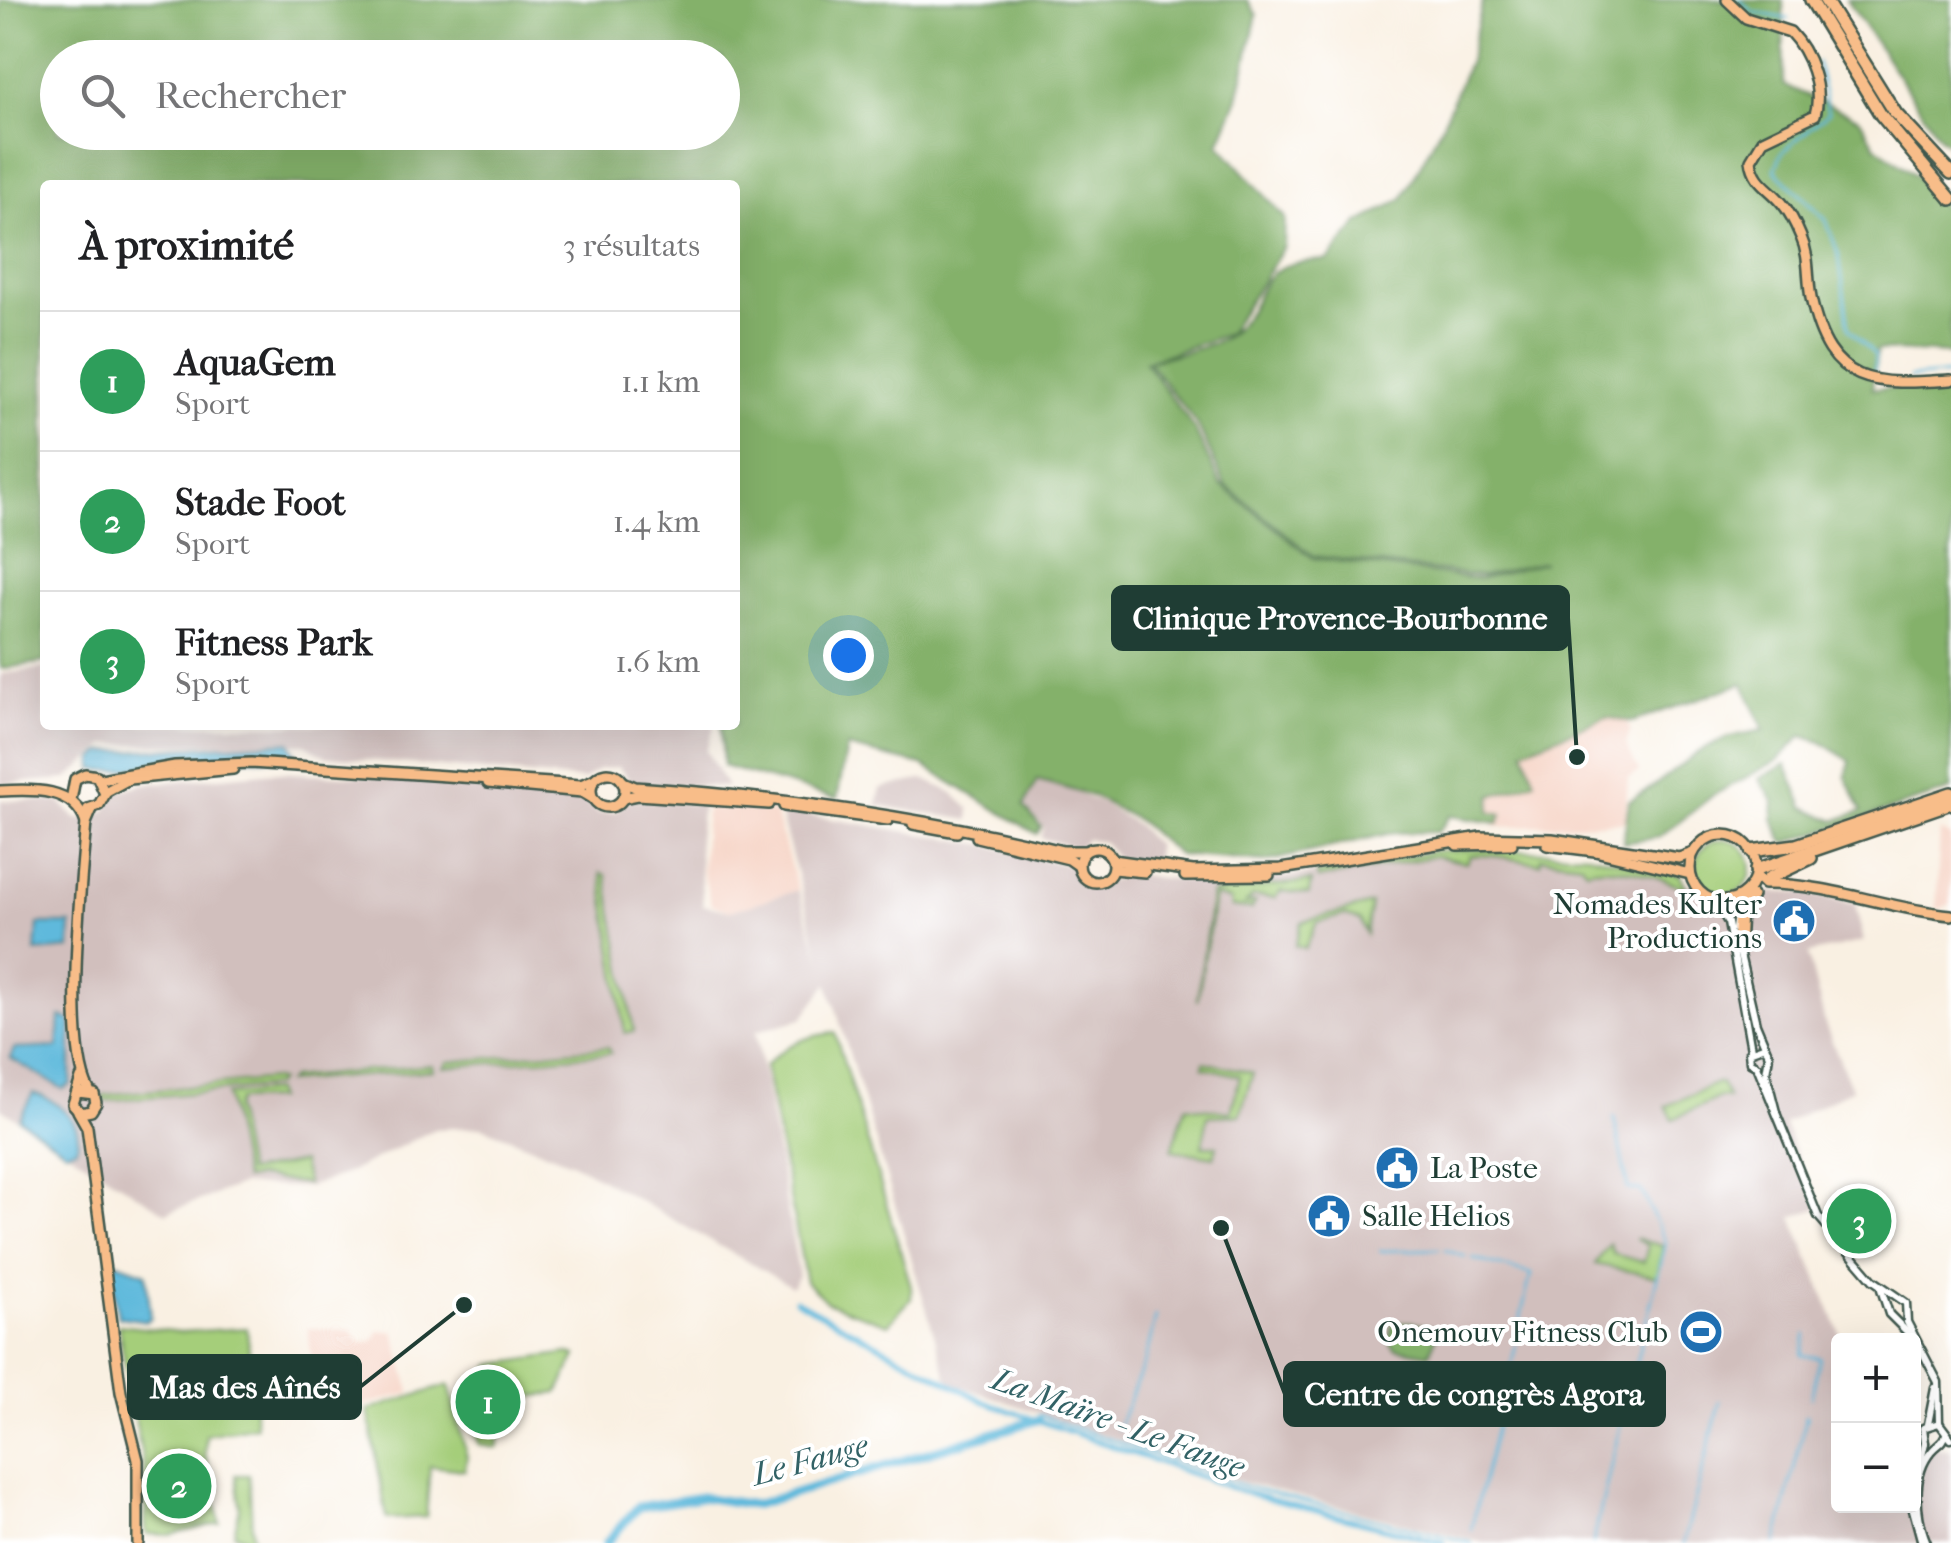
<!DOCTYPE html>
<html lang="fr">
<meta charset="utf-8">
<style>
body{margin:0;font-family:"IM FELL French Canon",serif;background:#f2f2f2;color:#202124}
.controls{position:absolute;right:30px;bottom:30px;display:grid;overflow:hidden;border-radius:10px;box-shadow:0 10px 40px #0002}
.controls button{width:90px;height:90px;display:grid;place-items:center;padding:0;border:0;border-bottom:2px solid #e0e0e0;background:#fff;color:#202124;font:50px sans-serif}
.you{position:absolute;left:848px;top:655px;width:35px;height:35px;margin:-25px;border:8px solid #fff;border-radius:50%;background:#1a73e8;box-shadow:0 0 0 15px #1a73e833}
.badge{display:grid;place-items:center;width:65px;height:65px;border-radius:50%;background:#2563eb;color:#fff;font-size:32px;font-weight:700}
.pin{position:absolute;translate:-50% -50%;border:5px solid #fff;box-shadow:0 2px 10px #0006}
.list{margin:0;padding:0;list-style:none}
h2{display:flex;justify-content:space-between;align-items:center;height:130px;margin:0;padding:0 40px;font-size:42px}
h2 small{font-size:32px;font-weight:400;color:#757577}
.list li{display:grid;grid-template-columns:65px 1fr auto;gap:30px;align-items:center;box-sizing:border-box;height:140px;padding:0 40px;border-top:2px solid #e0e0e0}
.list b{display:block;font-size:38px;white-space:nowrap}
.list p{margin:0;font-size:32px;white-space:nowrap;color:#757577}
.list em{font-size:32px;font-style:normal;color:#757577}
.icon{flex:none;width:55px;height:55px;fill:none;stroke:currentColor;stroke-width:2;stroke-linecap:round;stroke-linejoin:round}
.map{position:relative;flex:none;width:1951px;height:1543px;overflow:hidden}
.search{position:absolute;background:#fff;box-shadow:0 10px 40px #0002;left:40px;top:40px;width:700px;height:110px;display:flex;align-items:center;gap:25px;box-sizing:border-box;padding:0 35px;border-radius:55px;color:#757577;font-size:38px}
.panel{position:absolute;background:#fff;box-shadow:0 10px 40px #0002;left:40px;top:180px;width:700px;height:550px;border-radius:10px}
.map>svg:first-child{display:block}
.built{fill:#f6d2c3}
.industrial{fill:#d1bfbd}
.green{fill:#a5ce7a;stroke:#628657;stroke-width:2.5}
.forest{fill:#84b16a;stroke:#52774f;stroke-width:2.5;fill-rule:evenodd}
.water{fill:#5eb9dc;stroke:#3e7b88;stroke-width:2.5}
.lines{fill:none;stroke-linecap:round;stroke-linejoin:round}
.stream{stroke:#5eb9dc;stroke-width:2.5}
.canal{stroke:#5eb9dc;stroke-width:5}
.river{stroke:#5eb9dc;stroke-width:9}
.minor-casing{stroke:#40584e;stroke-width:11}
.major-casing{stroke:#40584e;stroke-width:14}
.highway-casing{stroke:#40584e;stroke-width:16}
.minor{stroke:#fff;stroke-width:6}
.major{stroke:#f8bd89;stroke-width:9}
.highway{stroke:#f8bd89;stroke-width:11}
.labels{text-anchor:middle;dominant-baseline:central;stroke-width:8;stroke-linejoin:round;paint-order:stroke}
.poi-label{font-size:30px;fill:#1f3d34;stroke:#fff;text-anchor:end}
.water-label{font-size:32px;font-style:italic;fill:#326266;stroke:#fff}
.leader{fill:none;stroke:#1f3d34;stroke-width:4}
.callout-dot{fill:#1f3d34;stroke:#fff;stroke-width:4}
.callout{fill:#1f3d34;stroke:#1f3d34;stroke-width:4}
.callout-label{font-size:32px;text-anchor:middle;font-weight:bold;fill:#fff}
</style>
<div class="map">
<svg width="1951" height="1543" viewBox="0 0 1951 1543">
<rect width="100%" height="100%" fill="#fff"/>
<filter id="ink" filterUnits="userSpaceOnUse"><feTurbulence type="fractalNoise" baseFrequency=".01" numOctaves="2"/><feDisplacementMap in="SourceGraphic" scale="20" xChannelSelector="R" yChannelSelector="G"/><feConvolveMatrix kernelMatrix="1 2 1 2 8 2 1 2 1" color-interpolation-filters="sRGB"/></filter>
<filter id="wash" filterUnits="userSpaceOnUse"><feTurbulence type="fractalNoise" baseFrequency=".0048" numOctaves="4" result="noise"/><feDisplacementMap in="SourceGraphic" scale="40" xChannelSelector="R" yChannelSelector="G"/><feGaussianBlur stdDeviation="2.25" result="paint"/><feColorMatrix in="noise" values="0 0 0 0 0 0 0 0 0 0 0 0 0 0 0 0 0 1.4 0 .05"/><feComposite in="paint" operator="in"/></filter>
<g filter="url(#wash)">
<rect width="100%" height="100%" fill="#f9f0e2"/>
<g class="built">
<path d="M1613,696l17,34 -4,14 13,28 -11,6 -3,44 -130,5v-15l-10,-2 -5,-21 36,-45z"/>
<path d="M706,806l69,6 23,78 -68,21 -19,-7 -9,-35z"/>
<path d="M1940,831l11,5v69l-15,5z"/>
<path d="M308,1328l43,2 10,13 12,-2 6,-10h15l17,62 -47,12 -48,-9z"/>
</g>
<g class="industrial">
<path d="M45,668v57h670l-9,25 21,37 -96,-5 -13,-15 -19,2 -15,11 -258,-24 -21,-12h-197l-41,35 -67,5v-110z"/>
<path d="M274,772l119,6 189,22 15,13 18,-1 16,-13 71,6 -4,35 5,65 27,6 68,-21 24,74 -43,-154 201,34 93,23 11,17 28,-3 13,-7 73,8 55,-1 180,-23 100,-3 147,18 15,19 17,11 57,-11 33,1 53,11 9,37 -56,13 18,73 26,62 -68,35 34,84 -26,9 51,123h-5v166h76v-63l37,8v92h-467l-239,-60 -288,-98 -10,-8 -119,-394 -26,36 -46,12 43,245 -7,11 -219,-124 -91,-36 -47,2 -87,44 -41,14 -66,-2 -75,28 -166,-105v-308l59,1 18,18 16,-1 12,-7 11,-19 27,-8z"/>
<path d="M1040,778l62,25 35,22 19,21 -1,17 -38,-5 -14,-16 -16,-3 -10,9 -36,-10 3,-10 -19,-23z"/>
<path d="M924,779l29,14 17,16 -1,11 -92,-15 4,-17z"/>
</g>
<g class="green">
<circle cx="1723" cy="868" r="28"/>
<path d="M1485,849l104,5 91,21 7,14c-23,-11 -74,-27 -100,-19l-6,-7 -40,-5 -1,5c-23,-2 -45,-10 -70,-7l-3,7 -31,-7 -118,23 -2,-5 118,-23z"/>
<path d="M601,873l5,2 28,156 -9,2z"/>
<path d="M1311,881l-2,13 -28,-3 -6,7 -22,-2 -7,8 9,-2 -3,7 -21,-2 -1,-7 -15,-4 -18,105 15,-108z"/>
<path d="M1371,904l-5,30 -6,-14 -15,-5 -28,8 -12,25 -10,-2 7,-24z"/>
<path d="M835,1033l76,253v13l-23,25 -60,-21 -22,-21 -41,-216c19,-21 42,-31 70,-33z"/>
<path d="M608,1047l3,6 -167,14 4,-5z"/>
<path d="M1204,1062l49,11 -13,42 -32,1 -6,30h15l-3,11 -42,-7 14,-44 45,6 9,-36 -37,-9z"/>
<path d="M432,1065l1,5 -146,12 4,-4z"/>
<path d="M274,1079l5,2 -5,5 -173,15 3,-6z"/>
<path d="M1716,1083h5l7,15 -8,-1 -47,22 -7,-13z"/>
<path d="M274,1091l3,8 -38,1 -4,8 12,64 55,-10 5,22 -48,-7 -15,2 -17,-84z"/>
<path d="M1635,1239l29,7 -7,31 -62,-13 15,-20 3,10 31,8 4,-16z"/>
<path d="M118,1325l62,7 67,-4 9,98 -50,9 -1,18 15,70 -49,12 -25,-1 -2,-65z"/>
<path d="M568,1353l8,3 -18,37 -51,7 -10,48 -17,-3 -10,-25 -1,-22 22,-33z"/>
<path d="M449,1385l18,72 -2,13 -35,-4 -4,51 -39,2 -19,-109z"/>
<path d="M236,1475h13l4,67 -19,-9 6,-26z"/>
</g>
<g class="forest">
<path d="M0,0h1247l10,15 -19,83 -19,46 66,74 -1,29 -56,87 -83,28 49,66 27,57 92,73 167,21 64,-17 -62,14 -169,-20 -88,-71 -28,-61 -49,-62c19,-6 69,-16 82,-28 44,-40 16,-73 98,-74l31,-37 43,-24 41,-76 26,-62 14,-61h300l1,85 76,34 16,27 46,34 29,37v137l-74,-4 -5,39 79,-3v404l-166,53 -12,-24 1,-18 -15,-22 27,-15 18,43 31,14 27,-10 -16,-34 4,-16 -29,-19 -19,-6 -24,24 -66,36 -52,41 -37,6 6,-42c35,-17 59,-48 95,-62 12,-5 27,-6 40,-9l-21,-47 -111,39 -26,-5 -82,33 11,31 -43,15 -2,15 12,3 -3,9 -49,-7 -12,16 -46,1 -127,29 -87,-7 -39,-34 -46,-25 -56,-16 -13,26 17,21 -4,7 -115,-69 -75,-18 -10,52 -114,-33 -2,-41h14v-540h-690v477l-45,7zM58,58h664v74h-664z"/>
<path d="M1847,0h104v146l-11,-8z"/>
<path d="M1410,1322l24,5 3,8 -8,19 -34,-6 -5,-6 2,-18z"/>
</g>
<g class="water">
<path d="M290,742l8,18c-45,-2 -89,-2 -134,2 -23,2 -47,13 -70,7v-10l8,-7z"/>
<path d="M38,924h33l-1,25 -34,3z"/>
<path d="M60,1017l11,3v64l-8,5 -53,-31 4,-9 44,-2z"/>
<path d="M33,1093c23,6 53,30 43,55l-10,3 -47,-32z"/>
<path d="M109,1260l37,13 5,44 -4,4 -29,-4z"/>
</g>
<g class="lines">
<g class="stream">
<path d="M1739,0l14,12 35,7"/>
<path d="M1817,62l11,51 -46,39 -7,18 51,50 13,36 10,73 26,26 -1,19"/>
<path d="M1910,378l41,-4"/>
<path d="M1614,1118l14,71 13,1 25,53 -31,123"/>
<path d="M1445,1250l21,7"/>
<path d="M1380,1251l59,-2"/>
<path d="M1473,1259l58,15 -14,59"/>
<path d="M1806,1334l-4,21 18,3 -9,40"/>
<path d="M1037,1420l2,-5 211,73 222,55"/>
<path d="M1117,1430l28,-69 11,-45"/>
<path d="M1471,1529l45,-184"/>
<path d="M1593,1543l39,-169"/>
<path d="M1684,1543l36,-142"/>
<path d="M1776,1543l30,-124"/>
</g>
<g class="canal">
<path d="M795,1300l190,102 264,92 195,49"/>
<path d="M1806,1419v-2"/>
</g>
<path class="river" d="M606,1543l32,-36 63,-10 53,8 283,-85"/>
</g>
</g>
<g filter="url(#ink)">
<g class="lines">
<defs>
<g id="minor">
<path d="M1715,899l13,24 23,126"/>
<path d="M1735,929l4,-33"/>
<path d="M1738,946l18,78 13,31 -3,18 10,39"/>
<path d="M1757,1066l61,150 55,64 33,23 1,19 31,60 1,41"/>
<path d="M1757,1066l-7,-4 -1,-10 14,-5"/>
<path d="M1881,1289l8,25 21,21"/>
<path d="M1939,1423l12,16"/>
<path d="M1928,1424l7,-36"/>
<path d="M1925,1443l-2,-15 16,-5"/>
<path d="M1914,1490l11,-47"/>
<path d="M1912,1506l10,37"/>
<path d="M1927,1543c-11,-26 -16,-69 5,-92 7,-8 11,-7 14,-17"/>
</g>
<g id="major">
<path d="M1727,0l19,18 44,14c19,20 33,56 25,83l-52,25 -12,20c3,23 18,27 31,43 8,9 14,22 19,34 9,20 6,40 10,61 19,90 63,87 140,82"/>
<circle cx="608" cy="790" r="17"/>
<path d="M101,779l74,-13 76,-3 330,22 12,-5"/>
<path d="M623,782l12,5c146,10 287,30 428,64h22"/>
<path d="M488,783l94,9 10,6"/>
<path d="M0,791c33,-2 74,-4 86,32"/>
<path d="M105,792l24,-13 104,-10"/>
<path d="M623,798l15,-3 131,9"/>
<path d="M71,800l4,-21 10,-5 12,2 8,18 -6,11 -11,4"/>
<path d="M784,806l104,14"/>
<path d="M913,824l44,8"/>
<circle cx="1723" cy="868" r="33"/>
<path d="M977,837l92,22 10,7"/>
<path d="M1457,845l55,-1"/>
<path d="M1547,845l48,6 95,23"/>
<circle cx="1096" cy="865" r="17"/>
<path d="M1113,860l80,11 88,-2 200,-32 71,2 127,19 14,-5"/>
<path d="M1113,869l32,3"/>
<path d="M1755,875l9,9c64,-1 123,25 187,31"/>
<path d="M1185,876l84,-1"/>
<path d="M89,1090c-25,-46 -8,-210 -3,-267l6,-14"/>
<path d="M78,1092l16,2 2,9 -5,8 -10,2 -8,-9 8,-26"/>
<path d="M78,1111l9,16 16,123"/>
<path d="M102,1248l19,144 17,68v83"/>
</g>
<g id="highway">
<path d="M1811,0l70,115 70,84"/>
<path d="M1825,0l71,114 55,59"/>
<path d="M1751,851l45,-6 155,-52"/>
<path d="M1756,870l195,-67"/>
<path d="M1769,878l42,-20"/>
<path d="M1738,948l2,-38 11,-14"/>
</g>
</defs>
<use href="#minor" class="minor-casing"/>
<use href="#major" class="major-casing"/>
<use href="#highway" class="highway-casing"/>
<use href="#minor" class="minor"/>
<use href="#major" class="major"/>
<use href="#highway" class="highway"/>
</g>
</g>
<defs>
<symbol id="civic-disc" viewBox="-11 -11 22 22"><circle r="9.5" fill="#1f6fb2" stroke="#fff"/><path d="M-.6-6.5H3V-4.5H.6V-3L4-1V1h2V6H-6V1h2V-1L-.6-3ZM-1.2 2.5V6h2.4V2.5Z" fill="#fff"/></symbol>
<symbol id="stadium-disc" viewBox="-11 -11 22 22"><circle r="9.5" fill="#1f6fb2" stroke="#fff"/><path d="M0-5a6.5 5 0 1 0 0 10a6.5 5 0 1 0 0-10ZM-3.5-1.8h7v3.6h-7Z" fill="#fff"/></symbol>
</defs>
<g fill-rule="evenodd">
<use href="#civic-disc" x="1769" y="896" width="50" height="50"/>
<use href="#civic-disc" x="1372" y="1143" width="50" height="50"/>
<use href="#civic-disc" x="1304" y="1191" width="50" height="50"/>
<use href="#stadium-disc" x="1676" y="1307" width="50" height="50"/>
</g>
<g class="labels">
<g class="poi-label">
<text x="1762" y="904">Nomades Kulter<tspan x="1762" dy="34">Productions</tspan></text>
<text x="1430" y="1168" text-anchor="start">La Poste</text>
<text x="1362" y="1216" text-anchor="start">Salle Helios</text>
<text x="1668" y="1332">Onemouv Fitness Club</text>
</g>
<g class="water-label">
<text transform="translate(1118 1423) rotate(20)">La Maïre - Le Fauge</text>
<text transform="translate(810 1460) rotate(-15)">Le Fauge</text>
</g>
</g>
<path class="leader" d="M1577 757L1568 618M464 1305L360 1387M1221 1228L1285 1394"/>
<g class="callout-dot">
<circle cx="1577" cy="757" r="10"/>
<circle cx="464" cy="1305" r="10"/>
<circle cx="1221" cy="1228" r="10"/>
</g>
<g class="callout">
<rect x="1113" y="587" width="455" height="62" rx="10"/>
<rect x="129" y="1356" width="231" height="62" rx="10"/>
<rect x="1285" y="1363" width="379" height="62" rx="10"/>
</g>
<g class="callout-label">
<text x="1340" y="629">Clinique Provence-Bourbonne</text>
<text x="245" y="1398">Mas des Aînés</text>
<text x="1474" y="1405">Centre de congrès Agora</text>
</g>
</svg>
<div class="controls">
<button>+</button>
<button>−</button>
</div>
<div class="you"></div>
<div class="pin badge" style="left:488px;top:1402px;background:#2e9e5b">1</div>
<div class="pin badge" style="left:179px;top:1486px;background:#2e9e5b">2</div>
<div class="pin badge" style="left:1859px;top:1221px;background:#2e9e5b">3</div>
<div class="search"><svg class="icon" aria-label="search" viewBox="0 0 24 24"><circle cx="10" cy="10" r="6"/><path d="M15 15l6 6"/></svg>Rechercher</div>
<section class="panel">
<h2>À proximité<small>3 résultats</small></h2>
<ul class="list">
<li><span class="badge" style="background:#2e9e5b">1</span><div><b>AquaGem</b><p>Sport</p></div><em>1.1 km</em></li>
<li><span class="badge" style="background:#2e9e5b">2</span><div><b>Stade Foot</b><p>Sport</p></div><em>1.4 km</em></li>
<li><span class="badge" style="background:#2e9e5b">3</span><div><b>Fitness Park</b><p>Sport</p></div><em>1.6 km</em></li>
</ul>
</section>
</div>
